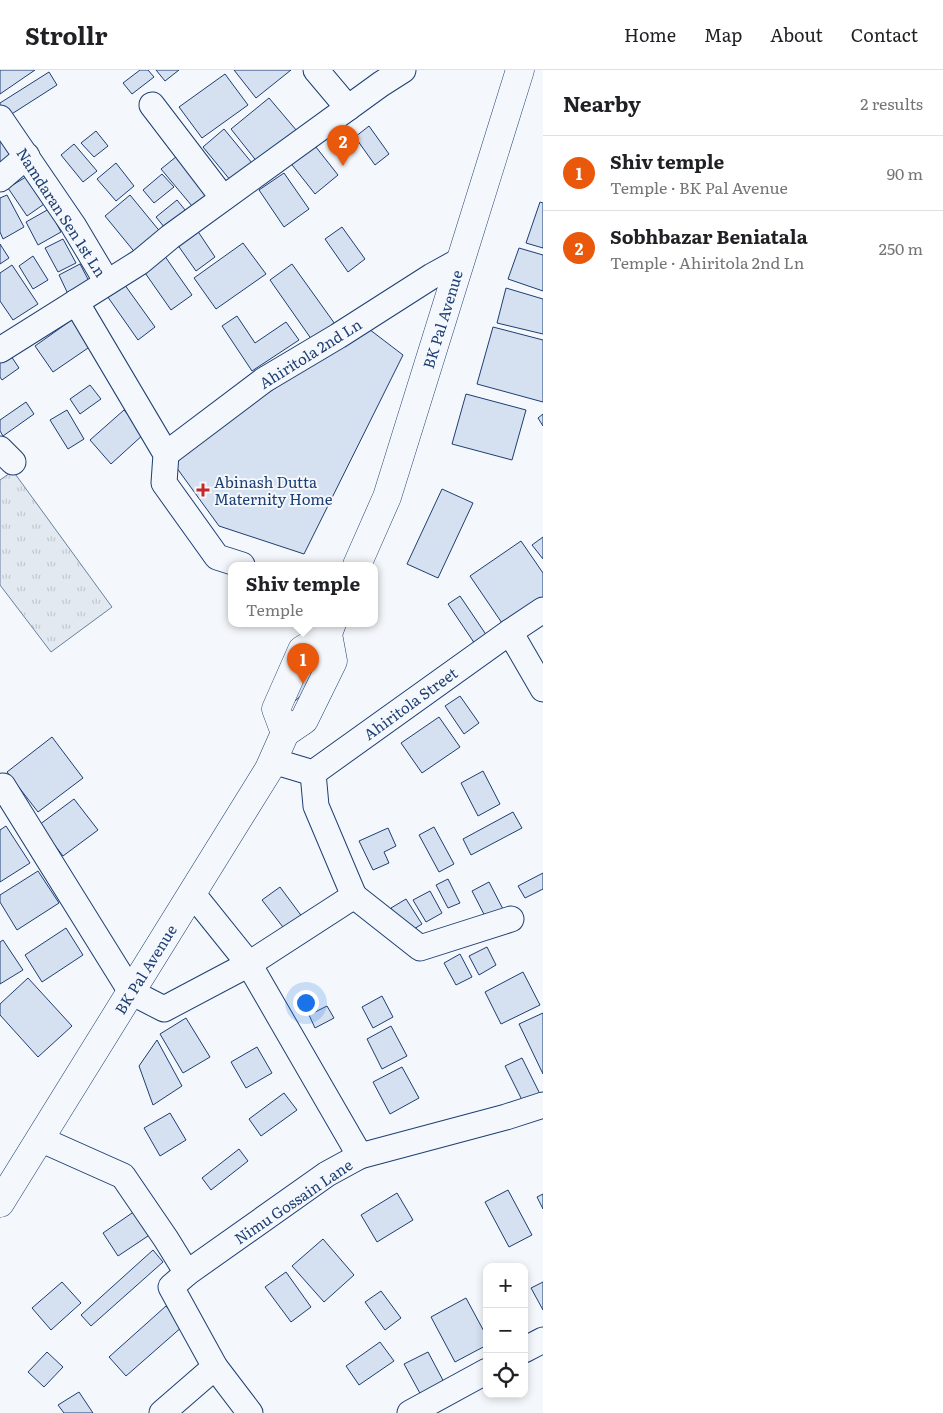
<!DOCTYPE html>
<meta charset="utf-8">
<style>
body{margin:0;font-family:Literata,serif;background:#f2f2f2;color:#202124}
.controls{position:absolute;right:15px;bottom:15px;display:grid;overflow:hidden;border-radius:10px;box-shadow:0 2px 8px #0003}
.controls button{width:45px;height:45px;display:grid;place-items:center;padding:0;border:0;border-bottom:1px solid #e0e0e0;background:#fff;color:#202124;font:25px sans-serif}
.you{position:absolute;left:305px;top:932px;width:18px;height:18px;margin:-12px;border:4px solid #fff;border-radius:50%;background:#1a73e8;box-shadow:0 0 0 8px #1a73e833}
.badge{display:grid;place-items:center;width:32px;height:32px;border-radius:50%;background:#ea580c;color:#fff;font-size:16px;font-weight:700}
.pin{position:absolute;translate:-50% -41px;filter:drop-shadow(0 1px 2px #0008)}
.pin::after{content:'';position:absolute;top:26px;width:18px;height:15px;background:inherit;clip-path:polygon(0 0,100% 0,50% 100%)}
.popup{position:absolute;left:228px;top:492px;width:150px;height:65px;box-sizing:border-box;display:grid;place-content:center;border-radius:10px;background:#fff;filter:drop-shadow(0 1px 4px #0005);font-size:16px;white-space:nowrap;color:#757577}
.popup b{font-size:19px;color:#202124}
.popup::after{content:'';position:absolute;left:50%;top:100%;margin-left:-10px;border:10px solid transparent;border-top-color:#fff}
.list{margin:0;padding:0;list-style:none}
h2{display:flex;justify-content:space-between;align-items:center;height:65px;margin:0;padding:0 20px;font-size:21px}
h2 small{font-size:16px;font-weight:400;color:#757577}
.list li{display:grid;grid-template-columns:32px 1fr auto;gap:15px;align-items:center;box-sizing:border-box;height:75px;padding:0 20px;border-top:1px solid #e0e0e0}
.list b{display:block;font-size:19px;white-space:nowrap}
.list p{margin:0;font-size:16px;white-space:nowrap;color:#757577}
.list em{font-size:16px;font-style:normal;color:#757577}
.icon{flex:none;width:28px;height:28px;fill:none;stroke:currentColor;stroke-width:2;stroke-linecap:round;stroke-linejoin:round}
.map{position:relative;flex:none;width:543px;height:1343px;overflow:hidden}
header{display:flex;align-items:center;gap:30px;box-sizing:border-box;height:70px;padding:0 25px;background:#fff;border-bottom:1px solid #e0e0e0}
header strong{font-size:24px}
nav{display:flex;gap:28px;margin-inline-start:auto;font-size:18px}
main{display:flex}
aside{flex:1;background:#fff}
.map>svg:first-child{display:block}
.park{fill:url(#park-tufts);stroke:#687fa3}
.building{fill:#d5e0f0;stroke:#1d3f73}
.lines{fill:none;stroke-linecap:round;stroke-linejoin:round}
.minor-casing{stroke:#1d3f73;stroke-width:27}
.major-casing{stroke:#1d3f73;stroke-width:29}
.minor{stroke:#f4f7fb;stroke-width:25}
.major{stroke:#f4f7fb;stroke-width:28}
.poi-dot{fill:#c62828;stroke:#f4f7fb;stroke-width:2}
.labels{text-anchor:middle;dominant-baseline:central;stroke-width:4;stroke-linejoin:round;paint-order:stroke}
.street-label{font-size:15px;fill:#1d3f73;stroke:#f4f7fb}
.poi-label{font-size:15px;fill:#1d3f73;stroke:#f4f7fb;text-anchor:start}
</style>
<header>
<strong>Strollr</strong>
<nav><a>Home</a><a>Map</a><a>About</a><a>Contact</a></nav>
</header>
<main>
<div class="map">
<svg width="543" height="1343" viewBox="0 0 543 1343">
<defs>
<pattern id="park-tufts" width="24" height="20" patternUnits="userSpaceOnUse" patternTransform="scale(1.25)"><rect width="24" height="20" fill="#e3e9f0"/><path d="M3 7l-1-3M5 7V3M7 7l1-3M15 17l-1-3M17 17v-4M19 17l1-3" fill="none" stroke="#c2c9d1"/></pattern>
</defs>
<rect width="100%" height="100%" fill="#f4f7fb"/>
<path class="park" d="M13,401l99,136 -61,45 -51,-67v-105z"/>
<g class="building">
<path d="M0,0h35l-35,24z"/>
<path d="M140,0h8l6,7 -22,17 -9,-11z"/>
<path d="M156,0h23l-14,11z"/>
<path d="M234,0h57l-35,28z"/>
<path d="M49,2l8,13 -50,32 -7,-11v-3z"/>
<path d="M225,4l23,31 -46,33 -23,-31z"/>
<path d="M269,28l28,33 -39,32 -27,-34z"/>
<path d="M369,56l20,28 -14,11 -20,-28z"/>
<path d="M224,59l28,34 -21,18 -28,-34z"/>
<path d="M96,61l12,15 -14,11 -13,-14z"/>
<path d="M0,64l17,27 -17,11z"/>
<path d="M312,72l26,33 -23,19 -26,-33z"/>
<path d="M74,74l23,27 -14,11 -22,-27z"/>
<path d="M182,82l30,40 -20,14 -31,-37z"/>
<path d="M116,93l18,23 -18,15 -19,-22z"/>
<path d="M284,103l25,36 -25,18 -25,-37z"/>
<path d="M162,104l12,13 -20,16 -11,-13z"/>
<path d="M29,105l18,27 -20,14 -19,-28z"/>
<path d="M7,125l17,32 -21,12 -3,-7v-34z"/>
<path d="M130,125l32,39 -25,21 -32,-39z"/>
<path d="M177,130l13,16 -21,17 -13,-16z"/>
<path d="M540,132l3,1v45l-17,-5z"/>
<path d="M49,139l12,23 -23,13 -12,-23z"/>
<path d="M342,157l23,32 -17,13 -23,-33z"/>
<path d="M197,160l18,27 -19,14 -19,-27z"/>
<path d="M63,169l13,24 -18,9 -13,-24z"/>
<path d="M243,173l23,31 -50,35 -22,-31z"/>
<path d="M0,174l9,14 -9,6z"/>
<path d="M519,178l24,7v36l-35,-12z"/>
<path d="M164,185l28,40 -21,15 -28,-40z"/>
<path d="M33,186l15,24 -15,9 -14,-23z"/>
<path d="M80,194l10,19 -22,11 -9,-19z"/>
<path d="M292,194l43,60 -23,16 -42,-60z"/>
<path d="M12,195l26,39 -25,16 -13,-19v-28z"/>
<path d="M122,211l33,46 -17,13 -33,-47z"/>
<path d="M506,218l37,11v35l-46,-11z"/>
<path d="M237,246l18,27 31,-21 13,18 -47,31 -30,-45z"/>
<path d="M73,249l18,27 -38,26 -18,-26z"/>
<path d="M365,256l38,29 -99,199 -85,-28 -48,-66z"/>
<path d="M493,257l50,13v62l-66,-18z"/>
<path d="M9,283l10,15 -17,12 -2,-3v-18z"/>
<path d="M90,315l11,14 -21,15 -10,-15z"/>
<path d="M466,324l60,16 -14,50 -60,-16z"/>
<path d="M26,332l8,12 -31,22 -3,-5v-11z"/>
<path d="M67,340l17,29 -16,10 -18,-29z"/>
<path d="M124,340l21,23 -34,31 -21,-24z"/>
<path d="M543,344v12l-5,-8z"/>
<path d="M442,419l31,14 -35,75 -31,-14z"/>
<path d="M543,467v22l-11,-14z"/>
<path d="M521,471l22,32v26l-39,27 -34,-50z"/>
<path d="M460,526l27,40 -12,8 -27,-40z"/>
<path d="M308,592l8,20 -21,19 -5,-15z"/>
<path d="M460,626l19,27 -15,11 -19,-28z"/>
<path d="M439,647l21,30 -38,26 -21,-30z"/>
<path d="M52,667l31,41 -45,34 -31,-40z"/>
<path d="M483,701l17,33 -22,12 -17,-33z"/>
<path d="M74,729l24,31 -35,26 -24,-31z"/>
<path d="M513,742l9,16 -51,27 -8,-16z"/>
<path d="M6,756l24,37 -30,19v-52z"/>
<path d="M434,757l20,37 -15,8 -20,-37z"/>
<path d="M388,758l8,18 -12,6 5,11 -16,7 -14,-29z"/>
<path d="M38,801l21,32 -42,27 -17,-28v-7z"/>
<path d="M543,803v16l-18,9 -7,-12z"/>
<path d="M448,809l12,24 -12,5 -12,-23z"/>
<path d="M489,812l16,31 -17,9 -16,-31z"/>
<path d="M280,817l23,31 -17,13 -24,-31z"/>
<path d="M430,821l12,22 -16,9 -13,-22z"/>
<path d="M406,829l16,25 -16,10 -15,-26z"/>
<path d="M66,858l17,27 -41,27 -17,-27z"/>
<path d="M3,870l20,30 -23,14v-42z"/>
<path d="M487,877l9,18 -17,10 -10,-19z"/>
<path d="M460,884l12,23 -16,8 -12,-22z"/>
<path d="M523,902l17,33 -39,19 -16,-32z"/>
<path d="M28,908l44,48 -34,31 -38,-42v-11z"/>
<path d="M382,926l11,21 -20,11 -11,-21z"/>
<path d="M327,936l7,12 -19,10 -6,-13z"/>
<path d="M543,943v61l-24,-50z"/>
<path d="M186,948l24,39 -27,16 -23,-39z"/>
<path d="M391,956l16,30 -25,13 -15,-30z"/>
<path d="M157,970l25,46 -29,19 -14,-39z"/>
<path d="M257,977l15,26 -26,15 -15,-26z"/>
<path d="M522,988l18,36 -17,8 -18,-36z"/>
<path d="M402,997l17,31 -29,16 -17,-32z"/>
<path d="M284,1023l13,17 -36,26 -12,-17z"/>
<path d="M170,1043l16,27 -26,16 -16,-28z"/>
<path d="M239,1079l9,12 -37,29 -9,-12z"/>
<path d="M508,1120l24,45 -23,12 -24,-45z"/>
<path d="M397,1123l16,27 -36,22 -16,-27z"/>
<path d="M543,1124v15l-6,-12z"/>
<path d="M135,1141l16,23 -33,22 -15,-23z"/>
<path d="M323,1169l31,36 -30,27 -32,-36z"/>
<path d="M153,1180l10,12 -72,64 -10,-11z"/>
<path d="M286,1202l25,35 -20,15 -26,-35z"/>
<path d="M62,1212l19,21 -30,27 -19,-22z"/>
<path d="M543,1212v28l-12,-22z"/>
<path d="M381,1221l20,27 -16,12 -20,-28z"/>
<path d="M466,1228l21,39v8l-32,17 -24,-45z"/>
<path d="M166,1236l17,20 -57,50 -17,-19z"/>
<path d="M380,1272l14,19 -35,24 -13,-19z"/>
<path d="M47,1282l16,15 -19,20 -16,-15z"/>
<path d="M428,1282l17,32 -23,13 -18,-33z"/>
<path d="M79,1322l14,21h-29l-6,-8z"/>
</g>
<g class="lines">
<defs>
<g id="minor">
<path d="M316,0l32,38"/>
<path d="M152,35l71,93"/>
<path d="M0,48l73,107 34,57"/>
<path d="M0,109l27,-23"/>
<path d="M76,232l90,152 -2,29 53,74 25,8"/>
<path d="M0,280l140,-88 30,-25 211,-153 22,-14"/>
<path d="M0,379l13,13"/>
<path d="M166,384l98,-74 74,-44 94,-60 29,-16"/>
<path d="M510,562l33,57"/>
<path d="M273,691l40,12 197,-141 33,-22"/>
<path d="M0,718l3,-2 128,206 33,17 85,-45 105,-68 -38,-90 -3,-33"/>
<path d="M192,823l57,71 111,192"/>
<path d="M354,826l66,52 91,-29"/>
<path d="M40,1069l83,37 43,63 21,34"/>
<path d="M524,1280l19,-10"/>
<path d="M162,1343l53,-46"/>
<path d="M250,1343l-35,-46 -44,-80 16,-14 140,-99 33,-18 146,-39 37,-12"/>
<path d="M410,1343l77,-42"/>
</g>
<g id="major">
<path d="M357,495l30,-68 133,-427"/>
<path d="M285,663l-9,-24 26,-59 26,-16"/>
<path d="M0,1133l269,-434 16,-36 19,-13 29,-59 -5,-27 4,-11"/>
</g>
</defs>
<use href="#minor" class="minor-casing"/>
<use href="#major" class="major-casing"/>
<use href="#minor" class="minor"/>
<use href="#major" class="major"/>
</g>
<path class="poi-dot" d="M200.5 412.5h5v5h5v5h-5v5h-5v-5h-5v-5h5z"/>
<g class="labels">
<g class="street-label">
<text transform="translate(62 142) rotate(57)">Namdaran Sen 1st Ln</text>
<text transform="translate(442 249) rotate(-73)">BK Pal Avenue</text>
<text transform="translate(310 283) rotate(-32)">Ahiritola 2nd Ln</text>
<text transform="translate(410 633) rotate(-36)">Ahiritola Street</text>
<text transform="translate(145 899) rotate(-58)">BK Pal Avenue</text>
<text transform="translate(293 1131) rotate(-34)">Nimu Gossain Lane</text>
</g>
<g class="poi-label">
<text x="214" y="411">Abinash Dutta<tspan x="214" dy="17">Maternity Home</tspan></text>
</g>
</g>
</svg>
<div class="controls">
<button>+</button>
<button>−</button>
<button><svg class="icon" aria-label="locate" viewBox="0 0 24 24"><circle cx="12" cy="12" r="6"/><path d="M12 2v4M12 18v4M2 12h4M18 12h4"/></svg></button>
</div>
<div class="you"></div>
<div class="pin badge" style="left:303px;top:614px">1</div>
<div class="popup"><b>Shiv temple</b>Temple</div>
<div class="pin badge" style="left:343px;top:96px">2</div>
</div>
<aside>
<h2>Nearby<small>2 results</small></h2>
<ul class="list">
<li><span class="badge">1</span><div><b>Shiv temple</b><p>Temple · BK Pal Avenue</p></div><em>90 m</em></li>
<li><span class="badge">2</span><div><b>Sobhbazar Beniatala</b><p>Temple · Ahiritola 2nd Ln</p></div><em>250 m</em></li>
</ul>
</aside>
</main>
